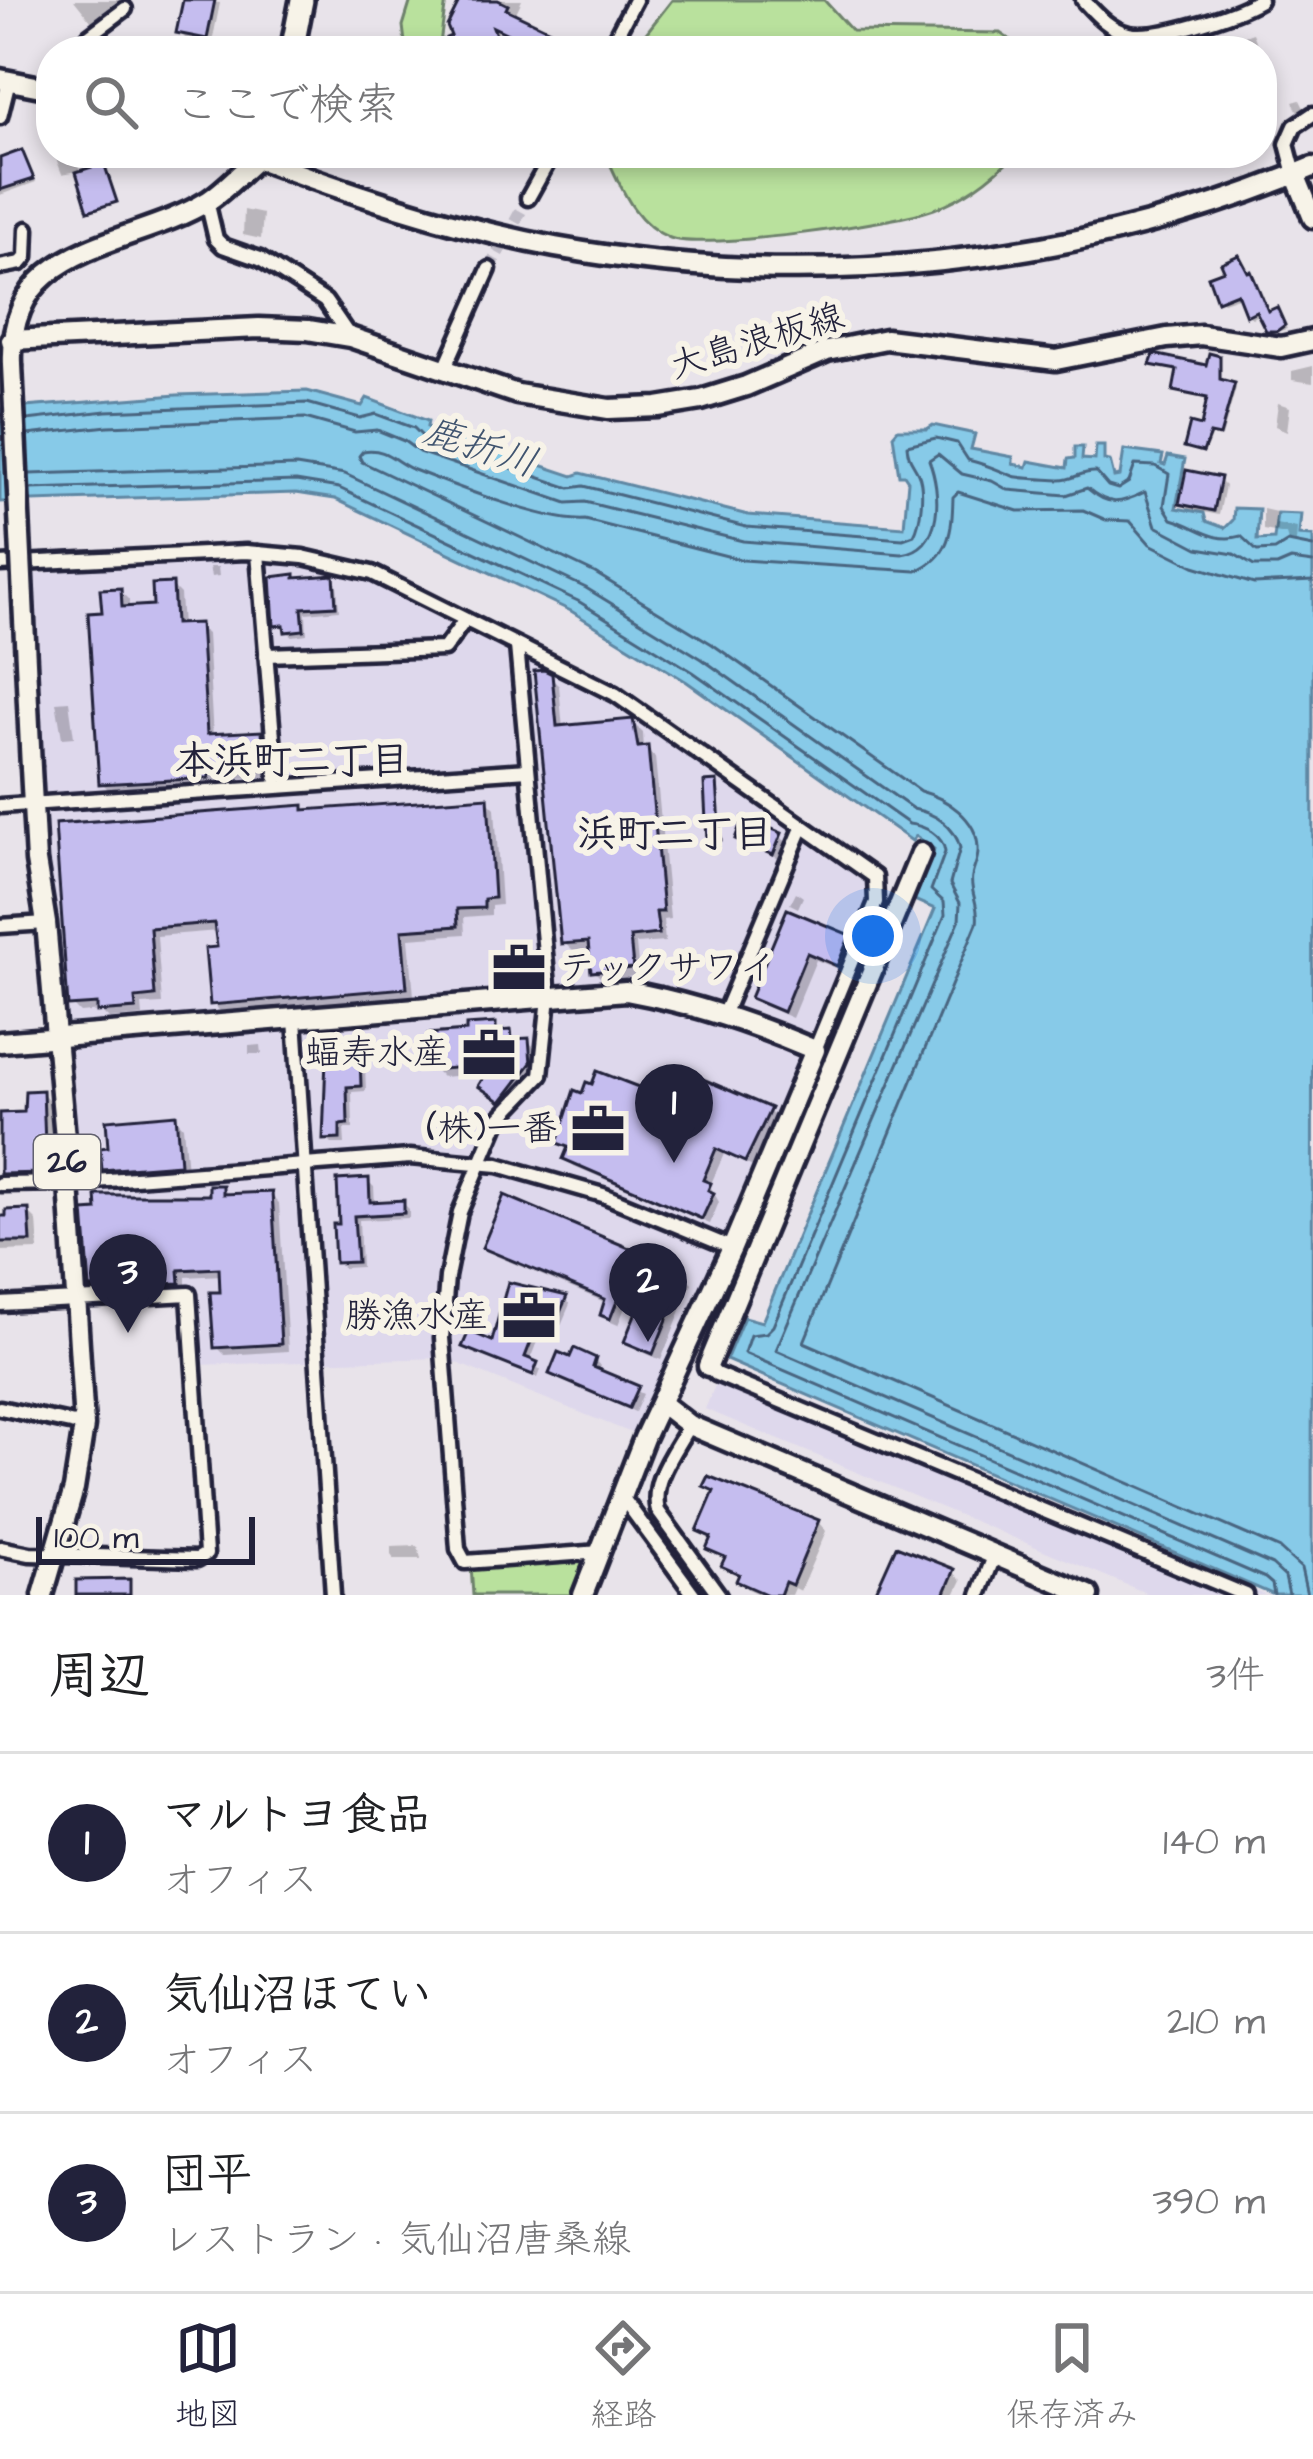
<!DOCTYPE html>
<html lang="ja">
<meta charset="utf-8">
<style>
body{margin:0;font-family:"Architects Daughter","Klee One",sans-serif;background:#f2f2f2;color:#202124}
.scale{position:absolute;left:36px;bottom:30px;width:219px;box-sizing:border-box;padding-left:12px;border:6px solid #22223b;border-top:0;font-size:33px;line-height:42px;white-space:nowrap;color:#22223b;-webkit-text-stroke:9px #f7f3e8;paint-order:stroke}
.you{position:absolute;left:873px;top:936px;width:42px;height:42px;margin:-30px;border:9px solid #fff;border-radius:50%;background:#1a73e8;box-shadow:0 0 0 18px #1a73e833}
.badge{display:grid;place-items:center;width:78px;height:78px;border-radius:50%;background:#22223b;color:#fff;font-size:39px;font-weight:700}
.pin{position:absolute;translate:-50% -99px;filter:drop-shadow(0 3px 6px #0008)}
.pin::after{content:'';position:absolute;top:63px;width:42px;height:36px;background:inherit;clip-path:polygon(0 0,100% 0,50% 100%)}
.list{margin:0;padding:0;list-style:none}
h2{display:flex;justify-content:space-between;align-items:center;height:156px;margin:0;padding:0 48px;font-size:51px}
h2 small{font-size:39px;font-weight:400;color:#757577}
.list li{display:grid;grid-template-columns:78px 1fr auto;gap:36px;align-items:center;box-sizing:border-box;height:180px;padding:0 48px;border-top:3px solid #e0e0e0}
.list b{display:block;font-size:45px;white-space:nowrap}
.list p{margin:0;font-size:39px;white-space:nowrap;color:#757577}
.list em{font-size:39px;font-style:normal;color:#757577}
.icon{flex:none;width:66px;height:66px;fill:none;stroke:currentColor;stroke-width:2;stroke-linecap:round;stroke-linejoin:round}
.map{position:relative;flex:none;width:1313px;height:1595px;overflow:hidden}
.search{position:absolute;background:#fff;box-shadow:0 6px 18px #0003;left:36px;right:36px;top:36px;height:132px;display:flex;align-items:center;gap:30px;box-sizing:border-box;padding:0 42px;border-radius:48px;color:#757577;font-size:45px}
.sheet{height:696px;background:#fff}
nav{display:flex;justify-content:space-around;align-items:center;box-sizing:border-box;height:168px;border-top:3px solid #e0e0e0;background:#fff;font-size:33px;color:#757577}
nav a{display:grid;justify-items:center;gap:6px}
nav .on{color:#22223b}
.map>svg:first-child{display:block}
.built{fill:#ded8ec}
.green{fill:#b9e19d;stroke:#6e826c;stroke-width:3}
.water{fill:#87cae8;stroke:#5f87a3;stroke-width:3}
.shadow{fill:#0003}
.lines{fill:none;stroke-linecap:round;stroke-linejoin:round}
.shore{stroke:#4a6580;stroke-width:3}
.building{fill:#c5bdef;stroke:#22223b;stroke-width:3}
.street-tunnel{stroke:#c0bcc7;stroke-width:12;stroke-dasharray:12 6;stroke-linecap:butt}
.street-casing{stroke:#22223b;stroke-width:21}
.secondary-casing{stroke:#22223b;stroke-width:27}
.primary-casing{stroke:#22223b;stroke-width:27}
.highway-casing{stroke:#22223b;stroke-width:30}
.street{stroke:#f7f3e8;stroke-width:12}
.secondary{stroke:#f7f3e8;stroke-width:18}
.primary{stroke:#f7f3e8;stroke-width:18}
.highway{stroke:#f7f3e8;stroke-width:21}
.primary-bridge-casing{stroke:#22223b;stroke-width:27;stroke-linecap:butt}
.primary-bridge{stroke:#f7f3e8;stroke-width:18}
.labels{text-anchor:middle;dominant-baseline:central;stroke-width:12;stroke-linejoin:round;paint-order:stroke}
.shield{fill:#f7f3e8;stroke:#62616f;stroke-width:3}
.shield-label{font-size:33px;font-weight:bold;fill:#22223b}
.street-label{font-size:36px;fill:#22223b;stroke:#f7f3e8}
.poi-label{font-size:36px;fill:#22223b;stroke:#f7f3e8;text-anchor:end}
.water-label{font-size:39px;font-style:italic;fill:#40546f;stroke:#f7f3e8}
.neighbourhood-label{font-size:39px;font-weight:bold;fill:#22223b;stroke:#f7f3e8}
</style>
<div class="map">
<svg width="1313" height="1595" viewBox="0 0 1313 1595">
<rect width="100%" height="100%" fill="#e8e3ea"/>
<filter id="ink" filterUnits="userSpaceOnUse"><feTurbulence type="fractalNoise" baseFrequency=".00833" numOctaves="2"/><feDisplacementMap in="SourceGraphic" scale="24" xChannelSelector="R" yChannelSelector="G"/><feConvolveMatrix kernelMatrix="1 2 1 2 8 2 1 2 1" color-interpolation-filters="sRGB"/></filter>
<g filter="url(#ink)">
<g class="built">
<path d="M258,553l106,10 189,101 322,213 1,25 -232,536 -200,-80 -251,7 -5,-70 -112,5 -56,-725z"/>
<path d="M722,1369l543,226h-114l-446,-186z"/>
</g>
<g class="green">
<path d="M411,0h35l-7,51h-33l-3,-25z"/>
<path d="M672,0h152l28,31 148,2 26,18h-394z"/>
<path d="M605,153h411c-24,25 -49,44 -82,56 -38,14 -231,42 -264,29 -37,-15 -49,-52 -65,-85z"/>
<path d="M577,1557l7,5 -14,33h-97l-2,-29z"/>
</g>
<path class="water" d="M307,391l55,15 5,-8 61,23 -1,6 146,49 8,-3 167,42 156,12 4,-46 -4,-6h-5l-6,-40 5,-6h29l6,-4 42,9 -4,15 42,8v7l14,3 2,-6 38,7 1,-9 7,-1v-11h8l-1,12 13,1 1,-14h8v14l6,1 4,16 6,-1 4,-26 39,5 -2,9 4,1 3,-9 17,3 -9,49 28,5 2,8 19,7 8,-8 1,-12 25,1 -2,31 17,-1 3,-26 24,1 -2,21 14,1 -1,1059h-38l-548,-235 18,-43 18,5 173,-413 -21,-9 20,-51 -18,-13 -4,5 -225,-159 -116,-71 -236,-112 -39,-6 -296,9v-93l177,-14z"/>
<g class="shadow">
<path d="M74,0h55v3l-10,4 -24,19z"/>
<path d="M186,0l34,3 -8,40 -27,-5 -6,-6z"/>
<path d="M463,0h59l-8,17 40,19 9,8 -3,7h-20l-42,-20 8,20h-52z"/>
<path d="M1253,33l7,18h-61z"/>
<path d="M1093,44l19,7h-21z"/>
<path d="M1300,100l4,8 -6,4 -5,-10z"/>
<path d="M22,153l14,29 -36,13v-35z"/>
<path d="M54,153h20l7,21 35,28 -24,8 -14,-39 -16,3z"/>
<path d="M244,210l19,4 -2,25 -18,-4z"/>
<path d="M1229,272l40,42h10l8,15 -15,4 -11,-20 -9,5 -4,-3 -7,-19 -18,6 -3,-3z"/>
<path d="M1219,359l3,23 14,6 -14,49 -10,-3 -7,18 -16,-4 14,-19 7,-31 -31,-6 1,-21 -26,-7 54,5z"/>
<path d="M1313,366v17l-21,-3v-9z"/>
<path d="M1278,403l12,4 -3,24 -12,-5z"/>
<path d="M1219,480l6,6 -6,29 -31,-6 -6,-6z"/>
<path d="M1263,509l13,3v12l21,4 -1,14 -8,-1 -2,-7 -23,-4z"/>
<path d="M209,567h9l1,9 -8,1z"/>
<path d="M332,578l5,6 2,26 -33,3 1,21 -14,2 -16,-12z"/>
<path d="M172,586l8,8 2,33 16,-1 9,8 6,103 48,-3 8,8 3,34 -56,4v5l-106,6 -8,-8 3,-168 15,-24 9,9v10l28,-2z"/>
<path d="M550,677l9,9 4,43 72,-4 8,8 1,16 11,8 15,162 -7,1 2,22 -29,2 3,32 -37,3 -8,-8 -2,-22 -19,2 -9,-8z"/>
<path d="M69,701l5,36 -12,1 -6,-36z"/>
<path d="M487,800l8,8 6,97 -10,1v9l-27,2 1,17 -56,4 5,58 -193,16 -8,-8 7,-54 -2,-19 -61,5 5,68 -20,1 1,11 -34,3 -8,-8 -21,2 -9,-9 -13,-177 245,-19 4,5z"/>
<path d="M780,836l6,6 -7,17 -41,-21z"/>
<path d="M796,892l7,5 -5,11 -8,-4z"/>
<path d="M789,913l59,25 9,8 -11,26 -30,-12 -24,58 -30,-13 -8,-8z"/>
<path d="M530,960l4,20 -20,2 -5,-21z"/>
<path d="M494,1026l25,15h9l8,8 2,24 -28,35 -20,-14v-21l-48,4 -9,-9 36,-34z"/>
<path d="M261,1045l1,9h-13v-8z"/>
<path d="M359,1060l6,6 1,25 -14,1 1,37h-9l1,15h-13l-6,-6 3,-77z"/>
<path d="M42,1093l8,8 3,79 -53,6v-70l27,-1z"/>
<path d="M655,1097l114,14 7,7 -23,49 -29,-13 -14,32 9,16 -9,22 -136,-58 -7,-7 3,-8 -9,-9z"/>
<path d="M175,1117l8,9 4,45 -74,6 -8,-8z"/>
<path d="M368,1181l6,6 1,18 28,-2 6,6v9l-50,2 2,47 -18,1 -5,-6 4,-36z"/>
<path d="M222,1188l9,9 40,-2 8,8 9,148 -63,4 -8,-8 5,-72 -36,2v13l-85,4 -8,-8z"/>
<path d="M506,1199l178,76 8,8 -31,77 -25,-11 -8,-8 27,-68 -14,-6 -23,58 -7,-3 -8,-8 4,-11 -113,-48 -8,-8z"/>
<path d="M28,1212l9,9 2,29 -39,1v-32z"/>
<path d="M565,1299l5,5 -9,21 -15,-6 -17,43 12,8 -3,8 -73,-31 29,-2z"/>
<path d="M595,1360l5,6 -2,6 45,22 -8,18 -83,-39z"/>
<path d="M707,1486l111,36 8,9 -26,60 -6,-3 -3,7h-29l-14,-6 -7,-12 -17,-12 2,-5 -17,-12 4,-8 -12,-10 15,-36z"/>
<path d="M418,1546l3,13h-27l-3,-4v-8z"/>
<path d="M953,1572l9,8 -7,15h-73z"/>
</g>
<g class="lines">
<g class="shore">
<path d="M27,420l79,-9 201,-8 53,15 16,-4 38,14 10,10 146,50 14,-2 162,41 157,12 11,-4c7,-13 11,-47 4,-62 -6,-12 -10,-14 -11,-28l29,-7 21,5 11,17c20,5 28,9 45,16 9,3 36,3 47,4 14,0 21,-9 36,-8l12,14 10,3 11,-7 6,-17 20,1 14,8 -5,32 8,13c26,7 41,25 69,17l16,15 18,-1 13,-8 25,5"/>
<path d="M27,435l81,-9 197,-8 50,14 22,-2 27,11 15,11 148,51 18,-1 158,39 159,13c42,-6 39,-63 27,-94l9,-6 24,20 30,7 16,9 58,5 21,-7c22,19 33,16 58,4l11,34 42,22 36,6 20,12h23l14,-6 22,3"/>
<path d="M29,474l267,-8 49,8 241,114 116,71 211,150c22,4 42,17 47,39l-10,36 10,19 -1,18 -183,429 496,215 13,12 4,18"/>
<path d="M30,489l266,-8 43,7 239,113 115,71 216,152c16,2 34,11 36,28l-14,38 13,12 1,13 -172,411 -7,7 -16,2 -6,18 521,225 7,6 2,11"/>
<path d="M1307,1595l-6,-27 -21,-19 -476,-207 173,-419c3,-17 -8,-33 -5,-47 2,-10 7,-17 6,-28 -1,-30 -32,-50 -58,-57l-208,-147 -117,-71 -233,-111 -3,-6 4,-5c23,-4 32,11 51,19 38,15 134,53 171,50l158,40 173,11c35,-14 36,-41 37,-74l5,-5 60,19 65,-1 23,10 24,1 20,23 44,22 60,18 59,-3"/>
</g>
</g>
<g class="building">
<path d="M183,0h32l-8,39 -31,-6z"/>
<path d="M460,0h38l10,5 -2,4 50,24 -8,18h-4l-51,-24 9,24h-51l-5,-13 5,-2 -4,-10z"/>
<path d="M22,150l12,29 -34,11v-32z"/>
<path d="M104,163l13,39 -29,9 -12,-39z"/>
<path d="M1239,255l9,17 3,-1 17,40 9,-4 8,18 -8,6h-11l-10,-20 -10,5 -9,-23 -20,8 -9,-25 16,-6 -3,-7z"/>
<path d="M1209,353l11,3v23l15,4 -15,53 -10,-2 -7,18 -19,-5 6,-24 11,3 6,-28 -34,-7 4,-21 -27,-5 4,-11 52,11z"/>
<path d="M1186,470l35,7 -7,34 -35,-7z"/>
<path d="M295,574v4l39,-3 2,31 -34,2 2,22 -19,2 -1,-7 -10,1 -3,-49z"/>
<path d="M173,583l2,41 25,-1 7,111 55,-3 3,38 -56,3v6l-110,6 -11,-171 14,-1 -2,-23 21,-1 1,19 31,-2 -1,-21z"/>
<path d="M544,670l8,4 5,52 76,-7 5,28 10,-1 15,166h-7l3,22 -29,3 3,31 -42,4 -3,-30 -27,2 -27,-273z"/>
<path d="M717,781l4,59 -14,1 -3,-59z"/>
<path d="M488,797l6,101 -10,1v9l-27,1 1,17 -56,4 5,58 -197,17 -5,-57 12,-1 -3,-24 -64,5 5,68 -20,2 1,11 -39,3v-8l-29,2 -13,-182 249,-19v5z"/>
<path d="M743,817l39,16 -9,22 -38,-16z"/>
<path d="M787,909l63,26 -13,31 -30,-13 -24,59 -33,-14z"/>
<path d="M496,1023v8l15,-1 1,9 17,-1 2,25 -30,39 -23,-16 13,-21 -61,5 -2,-36 38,-3v-6z"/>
<path d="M360,1057l1,29 -14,1 1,37 -8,1v14l-17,1 3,-82z"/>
<path d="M677,1068l94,40 -26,54 -29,-13 -13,31 8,3 -3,7 6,3 -12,26 -139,-60 5,-12 -11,-4 17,-53 8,3 4,-11 6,2 5,-13 57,22 2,-5 11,4z"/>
<path d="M43,1090l3,83 -46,1v-61l24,-1 1,-21z"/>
<path d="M176,1114l4,50 -78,6 -2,-22 8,-1 -2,-27z"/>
<path d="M369,1178l1,24 34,-2v13l-50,3 3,46 -22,1 -2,-39h6l-2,-44z"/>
<path d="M209,1185h14v9l49,-2 9,152 -67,4 -4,-56h10l-1,-24 -40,2 1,13 -90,5 -6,-77 13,-1 -1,-15h113z"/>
<path d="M504,1195l182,77 -33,82 -29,-12 29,-73 -20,-8 -23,58 -10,-4 5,-16 -123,-51z"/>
<path d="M29,1209l2,33h-31v-26h6v-6z"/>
<path d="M508,1282l59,14 -11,26 -15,-6 -16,41 13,5 -5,13 -71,-28 7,-16 23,10z"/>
<path d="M574,1348l22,10 -3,9 46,19 -10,22 -80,-34 9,-22 12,5z"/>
<path d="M708,1476l111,44 -27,65 -7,-3 -5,13h-12l-32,-14 3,-7 -18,-8 4,-9 -19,-8 5,-12 -14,-6 17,-40 -11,-5z"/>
<path d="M896,1546l59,23 -11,26h-70z"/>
<path d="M130,1579v16h-54v-15z"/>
</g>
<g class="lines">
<path class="street-tunnel" d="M489,269l39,-71"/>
<defs>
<g id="street">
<path d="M1083,0c13,14 27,30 46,34 29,6 105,-19 131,-34"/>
<path d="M78,51l11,-15 36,-27"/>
<path d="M608,51l27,-51"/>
<path d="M0,117l9,-36"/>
<path d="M1295,174l-8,-30 8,-18 18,-12"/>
<path d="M528,198l25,-45"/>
<path d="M207,201l9,38 7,7 37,13 65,42 24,35"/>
<path d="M0,267l21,-4 5,-6 1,-28"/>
<path d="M445,368l44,-99"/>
<path d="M258,553l19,233"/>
<path d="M0,564l246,-12 57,5 69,16 243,121 260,183 1,25 -61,148"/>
<path d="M517,646l32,351 -8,78 -42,44 -39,93 -13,65 -5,61 16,211 7,13 136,-10"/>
<path d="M266,655l178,-6 21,-29"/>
<path d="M0,806l528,-36"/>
<path d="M0,926l46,-3"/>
<path d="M724,1013l78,-185"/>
<path d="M295,1019l38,576"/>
<path d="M0,1184l69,-1 341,-26 88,8 105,30 129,53"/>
<path d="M0,1304l189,-10 17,260 -9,5 -167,-5 -30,-6"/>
<path d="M708,1366l8,8 530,221"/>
<path d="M0,1408l84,18"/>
<path d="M689,1425c-14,26 -39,55 -31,86l61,84"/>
<path d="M623,1498l71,97"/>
<path d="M979,1595l16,-41"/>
</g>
<g id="secondary">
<path d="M0,79l51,10"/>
<path d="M242,153c101,38 207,74 313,94 253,46 521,19 758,-80"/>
<path d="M1295,174l18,44"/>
<path d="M11,340l248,-12 49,2 42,7 167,57 92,15 49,-2 43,-7 45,-14 81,-35 59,-12 170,21 111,-22 34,-3 80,12 32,-7"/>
<path d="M0,1042l626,-51c67,12 126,32 189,59l-83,198 -88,190 -61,157"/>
<path d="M708,1366l213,-513"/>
<path d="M662,1404l27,21 400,170"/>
</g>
<g id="primary">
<path d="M12,365c-5,-125 118,-116 196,-164 17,-11 33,-29 49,-42"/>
<path d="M31,768l5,93 10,62 23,260 15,243 -10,63 -31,106"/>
</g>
<g id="highway">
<path d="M292,51l10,-51"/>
<path d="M257,159l2,-6"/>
</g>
</defs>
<use href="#street" class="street-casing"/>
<use href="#secondary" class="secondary-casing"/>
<use href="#primary" class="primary-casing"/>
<use href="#highway" class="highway-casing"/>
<use href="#street" class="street"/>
<use href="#secondary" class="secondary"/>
<use href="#primary" class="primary"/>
<use href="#highway" class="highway"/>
<defs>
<path id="primary-bridge" d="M12,365l19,403"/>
</defs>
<use href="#primary-bridge" class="primary-bridge-casing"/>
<use href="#primary-bridge" class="primary-bridge"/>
</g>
</g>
<defs>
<symbol id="office-bare" viewBox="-9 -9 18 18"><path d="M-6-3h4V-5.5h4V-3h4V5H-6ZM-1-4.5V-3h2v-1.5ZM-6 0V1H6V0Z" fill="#22223b" stroke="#f7f3e8" stroke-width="2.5" paint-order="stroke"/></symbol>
</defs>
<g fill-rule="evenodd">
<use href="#office-bare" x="481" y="930" width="76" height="76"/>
<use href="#office-bare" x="451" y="1015" width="76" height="76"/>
<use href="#office-bare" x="560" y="1091" width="76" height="76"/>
<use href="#office-bare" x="491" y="1278" width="76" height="76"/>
</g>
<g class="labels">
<rect class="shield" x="34" y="1135" width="66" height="54" rx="9"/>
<g class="shield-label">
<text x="67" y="1162">26</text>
</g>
<g class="street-label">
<text transform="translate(757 342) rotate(-17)">大島浪板線</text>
</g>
<g class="poi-label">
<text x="559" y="968" text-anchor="start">テックサワイ</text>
<text x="449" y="1053">蝠寿水産</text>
<text x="558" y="1129">(株)一番</text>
<text x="489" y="1316">勝漁水産</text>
</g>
<g class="water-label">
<text transform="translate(480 448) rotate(18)">鹿折川</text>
</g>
<g class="neighbourhood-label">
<text x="292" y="762">本浜町二丁目</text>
<text x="675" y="835">浜町二丁目</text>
</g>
</g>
</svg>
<div class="scale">100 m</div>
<div class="you"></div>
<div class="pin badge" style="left:674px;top:1163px">1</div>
<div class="pin badge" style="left:648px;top:1342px">2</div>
<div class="pin badge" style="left:128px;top:1333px">3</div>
<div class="search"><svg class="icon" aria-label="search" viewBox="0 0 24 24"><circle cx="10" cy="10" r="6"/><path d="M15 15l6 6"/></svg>ここで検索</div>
</div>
<section class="sheet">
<h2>周辺<small>3件</small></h2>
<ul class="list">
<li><span class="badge">1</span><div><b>マルトヨ食品</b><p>オフィス</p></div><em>140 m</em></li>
<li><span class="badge">2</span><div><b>気仙沼ほてい</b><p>オフィス</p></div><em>210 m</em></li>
<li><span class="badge">3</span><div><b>団平</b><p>レストラン · 気仙沼唐桑線</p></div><em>390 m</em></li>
</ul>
</section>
<nav>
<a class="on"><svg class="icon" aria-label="map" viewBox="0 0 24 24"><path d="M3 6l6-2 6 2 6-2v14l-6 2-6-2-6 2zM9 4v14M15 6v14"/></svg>地図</a>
<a><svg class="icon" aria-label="directions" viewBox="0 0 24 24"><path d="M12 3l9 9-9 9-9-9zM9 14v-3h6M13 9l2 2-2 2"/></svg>経路</a>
<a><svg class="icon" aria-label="saved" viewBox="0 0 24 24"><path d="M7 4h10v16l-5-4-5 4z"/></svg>保存済み</a>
</nav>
